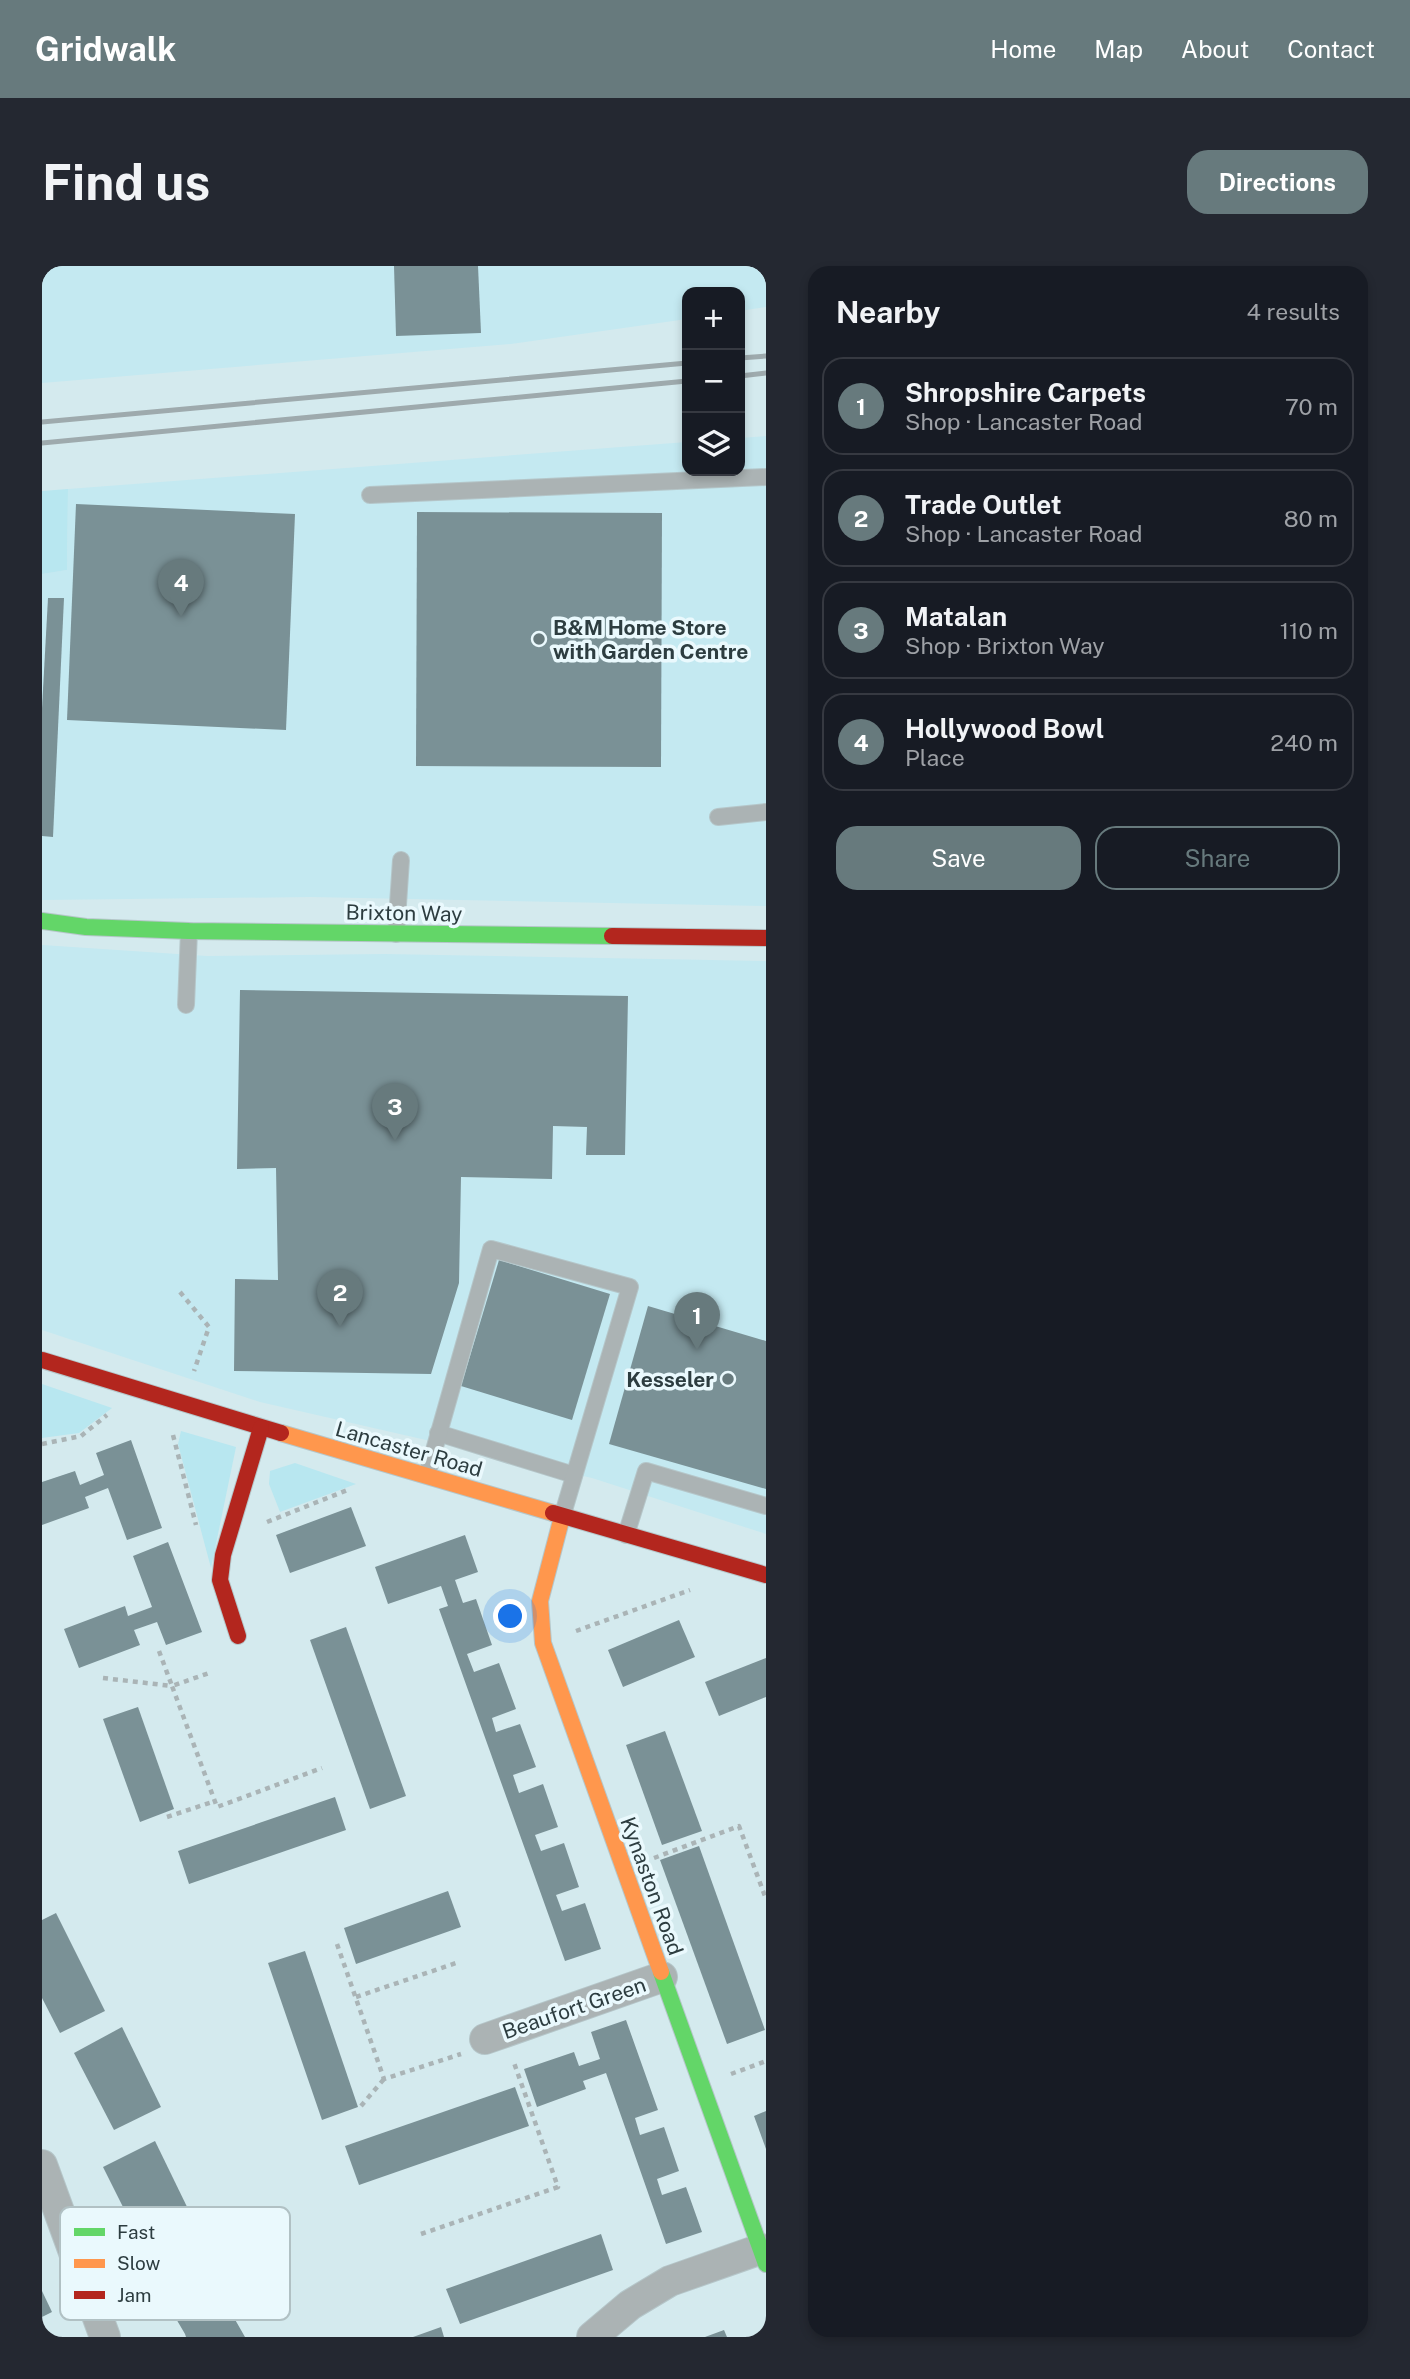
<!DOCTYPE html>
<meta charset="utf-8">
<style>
body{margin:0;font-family:"Public Sans",sans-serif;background:#242831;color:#f1f3f6}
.controls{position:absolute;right:21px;top:21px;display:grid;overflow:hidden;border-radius:14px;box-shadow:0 4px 10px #0003}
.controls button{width:63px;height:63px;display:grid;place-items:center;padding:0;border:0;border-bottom:2px solid #363941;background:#171b24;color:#f1f3f6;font:35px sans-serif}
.you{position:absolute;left:469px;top:1351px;width:24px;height:24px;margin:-18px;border:5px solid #fff;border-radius:50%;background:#1a73e8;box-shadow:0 0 0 10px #1a73e833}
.badge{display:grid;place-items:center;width:46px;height:46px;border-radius:50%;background:#677a7d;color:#fff;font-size:23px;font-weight:700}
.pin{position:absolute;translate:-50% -58px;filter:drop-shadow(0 2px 4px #0008)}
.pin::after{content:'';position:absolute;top:37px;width:24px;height:21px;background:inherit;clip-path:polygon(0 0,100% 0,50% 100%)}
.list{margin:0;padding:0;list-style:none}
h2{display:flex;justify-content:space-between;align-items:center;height:91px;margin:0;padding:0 28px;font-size:30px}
h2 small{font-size:23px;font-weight:400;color:#9ea1a6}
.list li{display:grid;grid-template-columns:46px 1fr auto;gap:21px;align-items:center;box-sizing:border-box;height:98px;margin:0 14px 14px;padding:0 14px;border:2px solid #363941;border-radius:21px}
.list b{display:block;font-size:26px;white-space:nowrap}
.list p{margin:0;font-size:23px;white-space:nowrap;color:#9ea1a6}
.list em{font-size:23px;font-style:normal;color:#9ea1a6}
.actions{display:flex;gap:14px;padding:21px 28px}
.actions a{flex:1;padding:16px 0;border:2px solid #677a7d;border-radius:21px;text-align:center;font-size:24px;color:#677a7d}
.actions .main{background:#677a7d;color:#fff}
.icon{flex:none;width:38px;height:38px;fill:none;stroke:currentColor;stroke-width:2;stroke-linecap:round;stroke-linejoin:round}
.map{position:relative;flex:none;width:724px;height:2071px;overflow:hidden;border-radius:21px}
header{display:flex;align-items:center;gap:42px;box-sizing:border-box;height:98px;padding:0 35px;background:#677a7d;color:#fff}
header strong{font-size:33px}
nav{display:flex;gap:38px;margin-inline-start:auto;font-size:24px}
.intro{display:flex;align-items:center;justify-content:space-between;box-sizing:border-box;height:168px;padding:0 42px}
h1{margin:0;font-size:49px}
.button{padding:18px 32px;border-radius:21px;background:#677a7d;color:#fff;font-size:24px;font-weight:700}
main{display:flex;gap:42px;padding:0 42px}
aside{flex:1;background:#171b24;border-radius:21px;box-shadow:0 4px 10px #0003}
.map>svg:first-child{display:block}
.built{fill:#c4e9f1}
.green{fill:#b8e7f0}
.building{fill:#7a9196}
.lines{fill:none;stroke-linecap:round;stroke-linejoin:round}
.lane-casing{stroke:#b5c6c9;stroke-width:18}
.street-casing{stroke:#b5c6c9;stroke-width:32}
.fast-casing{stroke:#b5c6c9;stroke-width:18}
.slow-casing{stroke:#b5c6c9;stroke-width:18}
.jam-casing{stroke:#b5c6c9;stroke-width:18}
.path{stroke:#aab4b6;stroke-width:4.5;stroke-dasharray:5 5;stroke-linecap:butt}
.lane{stroke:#abb3b4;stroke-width:16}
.street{stroke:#abb3b4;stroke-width:30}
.fast{stroke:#63d668;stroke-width:16}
.slow{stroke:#ff974d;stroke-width:16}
.jam{stroke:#b3261e;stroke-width:16}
.rail{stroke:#9eaaad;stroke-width:5}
.poi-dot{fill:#677a7d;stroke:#eaf9fd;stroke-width:2.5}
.labels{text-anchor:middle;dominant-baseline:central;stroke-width:7;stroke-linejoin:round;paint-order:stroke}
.poi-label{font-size:21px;font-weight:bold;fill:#2d3d40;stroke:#eaf9fd;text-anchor:start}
.street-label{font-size:21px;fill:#2d3d40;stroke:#eaf9fd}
.key{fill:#eaf9fd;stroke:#b1c1c4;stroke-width:2}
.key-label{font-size:19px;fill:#2d3d40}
</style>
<header>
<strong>Gridwalk</strong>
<nav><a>Home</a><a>Map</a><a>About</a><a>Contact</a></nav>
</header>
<div class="intro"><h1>Find us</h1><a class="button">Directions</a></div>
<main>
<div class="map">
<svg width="724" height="2071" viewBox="0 0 724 2071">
<rect width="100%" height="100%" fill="#d4eaee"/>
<g class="built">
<path d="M0,0h724v41l-26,4v-19h-53v27l-176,25 -469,39z"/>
<path d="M724,170v470l-455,-9 -269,3v-326l25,-4 1,-81 619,-47v29h53v-33z"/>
<path d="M0,679l165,11 177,-2 382,7v573l-174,-56 -332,-76 -218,-72z"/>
</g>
<g class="green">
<path d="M26,223l-1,81 -25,4v-83z"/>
<path d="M0,1118l70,24 -33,25 -37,5z"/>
<path d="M139,1165l55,16 -25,121 -33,-124z"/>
<path d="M253,1197l61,21 -76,28 -11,-28 1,-13z"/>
</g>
<g class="building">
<path d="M352,0h84l3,67 -85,3z"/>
<path d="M34,238l219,10 -9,216 -219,-10z"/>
<path d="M375,246l245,1 -1,254 -245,-1z"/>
<path d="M6,332h16l-11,239 -11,-1v-128z"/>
<path d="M198,724l388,6 -3,159h-39l1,-28 -34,-1 -1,53 -91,-2 -2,106 -28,91 -197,-3 1,-92 43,1 -2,-112 -39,1z"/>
<path d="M457,994l111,34 -38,126 -111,-34z"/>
<path d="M606,1040l118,35v148l-157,-45z"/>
<path d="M89,1174l31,88 -35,12 -19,-52 -23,9 4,11 -47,17v-43l33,-11 5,14 24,-10 -8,-22z"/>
<path d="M309,1241l15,39 -76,27 -14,-38z"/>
<path d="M423,1269l13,37 -23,8 8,23 13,-4 16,46 -25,9 7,18 25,-9 17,46 -24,9 4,14 24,-8 16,43 -23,8 6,18 24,-9 15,43 -23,8 6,16 23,-8 15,44 -23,8 6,16 23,-8 16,46 -36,12 -126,-352 9,-3 -7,-20 -53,18 -13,-37z"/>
<path d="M126,1276l34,90 -36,13 -9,-23 -23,8 6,15 -61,23 -15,-39 61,-23 3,10 24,-9 -19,-51z"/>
<path d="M637,1354l16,37 -72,30 -15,-37z"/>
<path d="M304,1361l60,169 -36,13 -60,-169z"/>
<path d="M724,1392v39l-47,19 -14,-34z"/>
<path d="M96,1441l36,102 -34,13 -37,-103z"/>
<path d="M623,1465l37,100 -40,14 -36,-100z"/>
<path d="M293,1531l11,33 -157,54 -11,-33z"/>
<path d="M657,1580l66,184 -38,14 -67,-184z"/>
<path d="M406,1625l13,36 -105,37 -12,-36z"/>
<path d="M14,1647l49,98 -45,22 -18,-35v-78z"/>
<path d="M263,1685l53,156 -36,13 -54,-157z"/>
<path d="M584,1754l32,90 -23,8 5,17 24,-8 15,44 -22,8 5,16 24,-8 16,45 -36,12 -60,-171 -23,8 3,8 -49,18 -13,-38 50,-17 5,14 21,-7 -9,-27z"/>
<path d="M80,1761l39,80 -47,23 -40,-77z"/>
<path d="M473,1821l14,39 -170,59 -14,-39z"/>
<path d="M724,1845v38l-12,-33z"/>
<path d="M113,1875l53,109 -51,25 -54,-108z"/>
<path d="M559,1968l12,36 -153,54 -14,-35z"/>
<path d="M163,2001l40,70h-59l-1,-3 -24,-41z"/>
<path d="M0,2025l10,21 -10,5z"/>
<path d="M399,2061l3,10h-31z"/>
<path d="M682,2064l3,7h-22z"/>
</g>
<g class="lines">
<defs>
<g id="lane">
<path d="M328,229l396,-18"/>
<path d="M676,551l48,-5"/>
<path d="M354,668l5,-74"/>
<path d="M144,739l3,-74"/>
<path d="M396,1167l136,42"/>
<path d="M385,1209l64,-226 139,38 -68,230"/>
<path d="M584,1269l20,-64 120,35"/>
</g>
<g id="street">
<path d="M443,1773l177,-62"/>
<path d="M0,1899l63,172"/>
<path d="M550,2071l38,-32 40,-24 91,-32"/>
</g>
<g id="fast">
<path d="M0,655l44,6 103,4 423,5"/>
<path d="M619,1706l105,292"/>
</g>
<g id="slow">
<path d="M239,1167l272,80"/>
<path d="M520,1251l-22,84 3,42 118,329"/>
</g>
<g id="jam">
<path d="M570,670l154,2"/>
<path d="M0,1094l239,73"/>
<path d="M511,1247l213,62"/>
<path d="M196,1370l-18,-56 3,-25 38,-127"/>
</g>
</defs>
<use href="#lane" class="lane-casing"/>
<use href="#street" class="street-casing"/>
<use href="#fast" class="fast-casing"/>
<use href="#slow" class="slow-casing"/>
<use href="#jam" class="jam-casing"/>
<g class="path">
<path d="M138,1026l29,35 -15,44"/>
<path d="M131,1169l23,90"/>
<path d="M0,1178l39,-8 26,-21"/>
<path d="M225,1256l83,-33"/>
<path d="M534,1365l114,-41"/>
<path d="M117,1385l13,35 37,-13"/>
<path d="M61,1412l69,8 45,121 105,-39"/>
<path d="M125,1551l48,-16"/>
<path d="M612,1592l85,-32 27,73"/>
<path d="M295,1678l47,135 77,-25"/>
<path d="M314,1731l103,-35"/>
<path d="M689,1808l35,-13"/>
<path d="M319,1840l23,-27"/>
<path d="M379,1968l137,-47 -45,-127"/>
</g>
<use href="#lane" class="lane"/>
<use href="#street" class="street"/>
<use href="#fast" class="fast"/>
<use href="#slow" class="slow"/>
<use href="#jam" class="jam"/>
<g class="rail">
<path d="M698,92l26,-2"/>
<path d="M698,110l26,-3"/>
<path d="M0,156l645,-59"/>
<path d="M0,177l645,-62"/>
</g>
</g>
<g class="poi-dot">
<circle cx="497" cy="373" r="7"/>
<circle cx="686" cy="1113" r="7"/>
</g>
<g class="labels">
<g class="poi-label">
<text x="511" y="361">B&amp;M Home Store<tspan x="511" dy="24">with Garden Centre</tspan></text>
<text x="672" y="1113" text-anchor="end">Kesseler</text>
</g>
<g class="street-label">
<text transform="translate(362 647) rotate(1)">Brixton Way</text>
<text transform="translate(367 1183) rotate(16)">Lancaster Road</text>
<text transform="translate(610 1620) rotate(70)">Kynaston Road</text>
<text transform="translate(532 1742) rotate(-19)">Beaufort Green</text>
</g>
</g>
<rect x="18" y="1941" width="230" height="113" rx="10" class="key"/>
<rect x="32" y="1962" width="31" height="8" fill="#63d668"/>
<rect x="32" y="1993" width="31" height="9" fill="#ff974d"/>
<rect x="32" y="2025" width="31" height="8" fill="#b3261e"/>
<g class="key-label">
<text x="75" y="1973">Fast</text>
<text x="75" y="2004">Slow</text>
<text x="75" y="2036">Jam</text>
</g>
</svg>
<div class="controls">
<button>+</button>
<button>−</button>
<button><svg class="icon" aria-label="layers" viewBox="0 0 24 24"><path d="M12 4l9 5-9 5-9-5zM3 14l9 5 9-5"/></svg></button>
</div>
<div class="you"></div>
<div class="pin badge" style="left:655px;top:1084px">1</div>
<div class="pin badge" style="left:298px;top:1061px">2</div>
<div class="pin badge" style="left:353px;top:875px">3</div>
<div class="pin badge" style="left:139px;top:351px">4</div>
</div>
<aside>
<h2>Nearby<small>4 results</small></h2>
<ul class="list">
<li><span class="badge">1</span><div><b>Shropshire Carpets</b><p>Shop · Lancaster Road</p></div><em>70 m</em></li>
<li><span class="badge">2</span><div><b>Trade Outlet</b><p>Shop · Lancaster Road</p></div><em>80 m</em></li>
<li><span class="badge">3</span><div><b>Matalan</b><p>Shop · Brixton Way</p></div><em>110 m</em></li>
<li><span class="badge">4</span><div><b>Hollywood Bowl</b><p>Place</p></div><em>240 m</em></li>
</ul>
<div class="actions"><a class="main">Save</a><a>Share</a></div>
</aside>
</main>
